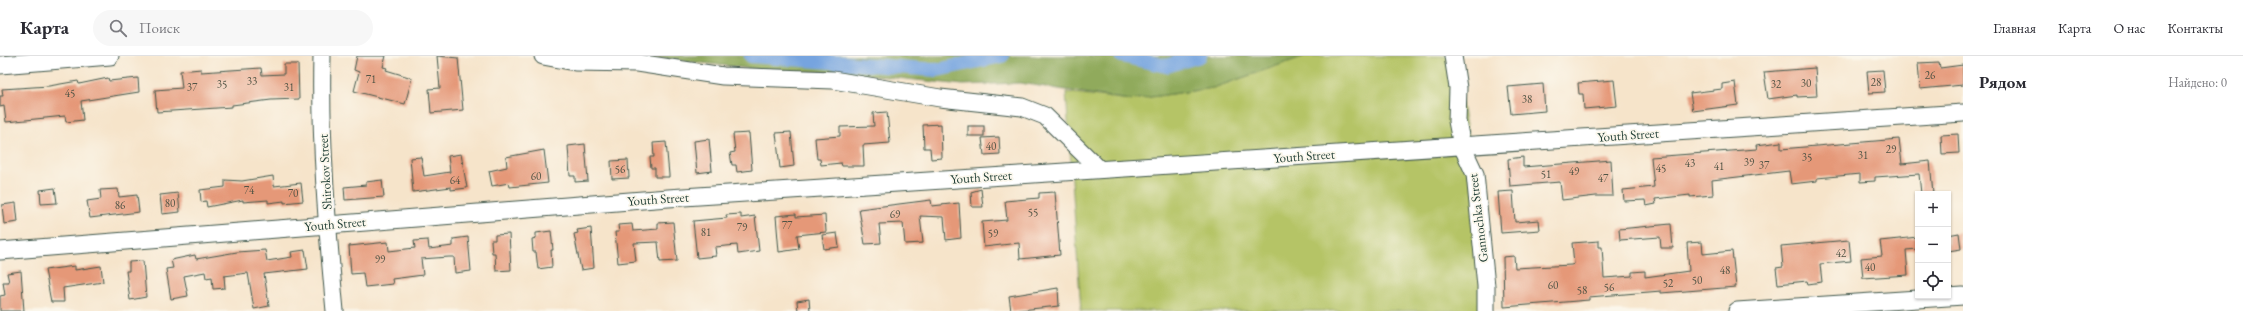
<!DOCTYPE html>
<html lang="ru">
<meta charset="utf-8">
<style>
body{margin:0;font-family:"EB Garamond",serif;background:#f7f7f7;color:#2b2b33}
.controls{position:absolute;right:12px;bottom:12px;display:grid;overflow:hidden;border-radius:0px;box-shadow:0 1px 3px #0004}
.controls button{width:36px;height:36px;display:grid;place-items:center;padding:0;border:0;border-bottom:1px solid #e1e1e2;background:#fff;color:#2b2b33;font:20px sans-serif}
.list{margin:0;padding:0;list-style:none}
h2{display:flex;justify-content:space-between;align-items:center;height:52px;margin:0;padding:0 16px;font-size:17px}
h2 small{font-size:13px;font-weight:400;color:#7c7c81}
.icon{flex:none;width:22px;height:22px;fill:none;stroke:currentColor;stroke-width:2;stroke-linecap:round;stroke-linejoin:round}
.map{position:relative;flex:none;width:1963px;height:255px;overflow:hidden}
header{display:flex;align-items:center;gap:24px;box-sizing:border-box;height:56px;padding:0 20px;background:#fff;border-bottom:1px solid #e1e1e2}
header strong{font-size:19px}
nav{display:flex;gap:22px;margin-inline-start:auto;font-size:14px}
.search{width:280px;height:36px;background:#f7f7f7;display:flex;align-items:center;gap:10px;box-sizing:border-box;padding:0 14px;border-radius:22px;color:#7c7c81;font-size:15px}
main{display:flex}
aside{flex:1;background:#fff}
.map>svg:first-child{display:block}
.green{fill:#b5c466;stroke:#6a804d}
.forest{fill:#90aa5b;stroke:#587448}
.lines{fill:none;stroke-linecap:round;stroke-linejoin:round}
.canal{stroke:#76a4df;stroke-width:14}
.building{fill:#e59878}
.minor-casing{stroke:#3f564a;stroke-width:19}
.minor{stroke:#fff;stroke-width:17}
.labels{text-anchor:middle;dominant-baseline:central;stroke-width:3.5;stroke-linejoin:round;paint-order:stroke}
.number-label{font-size:11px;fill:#505445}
.street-label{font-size:13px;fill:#1f3d34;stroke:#fbf7ec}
</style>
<header>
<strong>Карта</strong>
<div class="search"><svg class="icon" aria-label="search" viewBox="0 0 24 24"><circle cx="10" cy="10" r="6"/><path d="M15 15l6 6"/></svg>Поиск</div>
<nav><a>Главная</a><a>Карта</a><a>О нас</a><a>Контакты</a></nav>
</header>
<main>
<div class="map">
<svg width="1963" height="255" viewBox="0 0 1963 255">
<rect width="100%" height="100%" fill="#fbf7ec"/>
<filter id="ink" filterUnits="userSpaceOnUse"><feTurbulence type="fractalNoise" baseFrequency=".025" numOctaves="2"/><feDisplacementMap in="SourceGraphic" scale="8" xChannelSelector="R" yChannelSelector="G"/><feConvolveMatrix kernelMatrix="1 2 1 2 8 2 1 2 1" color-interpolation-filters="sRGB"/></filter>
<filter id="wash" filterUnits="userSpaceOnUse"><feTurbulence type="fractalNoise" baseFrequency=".012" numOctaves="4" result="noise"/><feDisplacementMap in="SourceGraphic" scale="16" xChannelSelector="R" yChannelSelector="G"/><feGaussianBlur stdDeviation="0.9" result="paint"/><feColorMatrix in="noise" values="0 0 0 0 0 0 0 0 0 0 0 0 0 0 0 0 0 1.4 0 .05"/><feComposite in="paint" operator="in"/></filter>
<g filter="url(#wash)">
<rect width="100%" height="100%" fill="#f6e4ca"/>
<path class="green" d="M1305,0h148l22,118 11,137h-405l-15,-219 64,8 83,-12z"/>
<path class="forest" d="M643,0h662l-92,32 -83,12 -110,-17 -57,2 -122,-13 -71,-1z"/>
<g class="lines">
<g class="canal">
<path d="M751,0l186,14 65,-14"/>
<path d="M1122,0l44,10 34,-10"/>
</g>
</g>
<g id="blocks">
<g class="building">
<path d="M357,0h29l-3,11 4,1 -1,2 26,8 -7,26 -51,-13 5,-19 -5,-2z"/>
<path d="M437,0l21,2 5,52 -32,3 -2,-24 11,-1z"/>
<path d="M1939,6l1,6 23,-3v20l-43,4 -2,-26z"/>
<path d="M284,8h14l1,35 -28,1 -39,5v2l-75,5 -2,-22 27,-2 -2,-17 21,-2v3l60,-4 1,7 22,-1z"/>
<path d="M1815,12l2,28 -20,1v-2l-29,4 -4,-27z"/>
<path d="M1883,14l2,22 -16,1 -2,-22z"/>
<path d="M108,22l1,3 29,-3 1,14 -58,9 2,19 -17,2 -1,-6 -59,6 -2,-16 -4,1v-11h3l-1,-7 47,-3 29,-5 1,3z"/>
<path d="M1614,24l3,26 -33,3 -1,-15h-4l-1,-11z"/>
<path d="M1735,26l3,23 -45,6 -3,-18 32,-4v-5z"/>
<path d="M1543,28l2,27 -34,3 -3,-27z"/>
<path d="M887,56l3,31 -27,2 1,21h-22l-1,-3 -20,2 -1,-6h-3l-2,-21 25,-2v-9l34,-1 -1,-13z"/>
<path d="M941,68l1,34 -11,1 -1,-11h-6l-1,-23z"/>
<rect x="968" y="70" width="16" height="10"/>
<path d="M791,76l3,34 -14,2 -4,-35z"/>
<path d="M749,77l3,37 -15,2 -1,-7h-4l-2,-12 5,-1 -2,-18z"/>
<path d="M1958,78l1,19 -17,1 -1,-19z"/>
<path d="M999,81l1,17 -16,1 -2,-17z"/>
<path d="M709,83l3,32 -15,2 -3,-32z"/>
<path d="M1899,83l3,25 28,-3 3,33h-12l-2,-20 -44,3v4l-15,1v-8l-43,4v3l-26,3 -2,-13 -77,9 1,15 -23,2v-2l-35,4 1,5 -10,2 -1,-6 -21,1 -1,-11 31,-3 -3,-30 106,-8 -1,-4 25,-3v7z"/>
<path d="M666,86l3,33v2h-14v-9h-4l-1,-11h4l-1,-14z"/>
<path d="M585,88l3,37 -13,1v-6h-5l-2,-30z"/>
<path d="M544,94l4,33 -38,4 -1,-4 -17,3 -3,-15 18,-4 -1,-10z"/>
<path d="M461,98l6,34 -16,2v-3l-38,5 -3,-34 11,-1 3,19 26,-4 -2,-16z"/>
<path d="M1523,101v10l88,-7 2,36h-17l-34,4 -2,-18 -50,4 -2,-27z"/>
<path d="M628,104l1,18 -17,1 -1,-18z"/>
<path d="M273,120l1,10 27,-3 2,18 -19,2v-2l-16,2v-3l-25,2v-2l-36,7 -1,-6 -5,1 -1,-12 25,-3v-7l17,1z"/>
<path d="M382,124l2,17 -39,3 -1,-13 22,-2v-3z"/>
<path d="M55,132l2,15 -16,1 -1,-14z"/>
<path d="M118,133l1,8 18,-2 2,17 -49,6 -3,-17 14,-2 -1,-9z"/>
<path d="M981,133l2,18h-11l-1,-15z"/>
<path d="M1513,135l2,31 24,-2 1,10 -39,3 -3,-41z"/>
<path d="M1055,136l5,63 -40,4 -1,-16 -35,4 -2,-25 25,-2 -2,-19 34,-3v-5z"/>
<path d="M178,137l2,19 -18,2 -2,-19z"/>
<path d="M931,144l1,6 27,-3 2,35 -15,2 -2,-23 -24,-1 3,27 -18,1 -2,-21 -24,1 2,19 -16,1 -6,-35z"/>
<path d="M16,147l2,19 -14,2 -2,-19z"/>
<path d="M741,158v4l14,-2 4,35 -21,3 -1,-9 -22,2 1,9 -19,2 -4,-37 34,-3 -1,-3z"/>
<path d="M796,158v3l29,-2 1,17 -29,3 2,14 -20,3 -3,-36z"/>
<path d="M673,166l4,39 -17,1 -2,-20 -24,1 2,18 -18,2 -3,-31h4l-1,-7 14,-1 1,7 25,-2v-6z"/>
<path d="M1671,168l2,24h-12l-1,-11 -40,3 -1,-11z"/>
<path d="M591,172l3,40 -13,2 -7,-36 4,-1 -1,-3z"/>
<path d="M551,175l2,19h-2l1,17 -14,2 -2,-17h-3l-1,-13 4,-1v-5z"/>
<path d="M837,177l2,14 -15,2 -2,-14z"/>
<path d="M1959,177l2,16 -13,2v-16z"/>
<path d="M509,178l2,36 -15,1 -1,-18h-3l-1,-13h4v-5z"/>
<path d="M468,181l3,34 -16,2 -1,-16h-5l-28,2 2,16 -31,4 1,5 -28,3 -2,-14 -12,1 -2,-28 39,-4 1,9 26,-3 -1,-7 14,-1 1,9 24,-3v-7z"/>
<path d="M1918,181v12l-12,1 2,25 -45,3 -2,-20 21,-2 -2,-15z"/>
<path d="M1849,184l2,21 -31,3 2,18 -14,2 -1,-3 -29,3 -2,-16 7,-1 -2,-21z"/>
<path d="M1599,185v6h3l2,31 28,-2v-4l13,-1v6l44,-6 -2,-28 15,-1 1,12 29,-3 4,36 -75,6v-2l-72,6v3l-85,7 -1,-50 11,-1 1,12 56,-3 3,-1 -2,-21z"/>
<path d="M265,194l2,11 25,-4 -1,-5 14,-2 3,19 -44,5 5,32 -15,3 -6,-36 -24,3 1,12 -12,1 -1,-12 -6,1 -1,-6 -21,4 4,20 -17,3 -5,-30 7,-1 -2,-8 24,-5 1,4 41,-7z"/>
<path d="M143,205l3,36 -16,3 -4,-29h3v-9z"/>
<path d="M75,210v4l26,-4 2,16 -40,6 1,14h-13l-6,-32z"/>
<path d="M21,215l3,40h-24v-15l5,-1 -2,-13h6l-2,-9z"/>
<path d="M1058,232l1,18 -48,5 -2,-15z"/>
<path d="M809,243l1,12h-12l-1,-10z"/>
</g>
</g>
</g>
<g filter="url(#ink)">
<use href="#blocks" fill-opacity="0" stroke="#3f564a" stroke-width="1"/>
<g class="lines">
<defs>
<g id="minor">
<path d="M322,0c-2,85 5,170 13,255"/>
<path d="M543,0l32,6 62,1 86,13 110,4 107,18 82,9 23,9 54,53"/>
<path d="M1453,0l5,32 -1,33 5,25 13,28 11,112v25"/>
<path d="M0,9l110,-9"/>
<path d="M0,195l668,-53 1295,-85"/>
<path d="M1737,255l226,-15"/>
</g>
</defs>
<use href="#minor" class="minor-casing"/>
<use href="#minor" class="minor"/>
</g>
</g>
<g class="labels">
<g class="number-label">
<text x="1930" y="19">26</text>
<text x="371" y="23">71</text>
<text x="252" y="25">33</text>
<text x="1876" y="26">28</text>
<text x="1806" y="27">30</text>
<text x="222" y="28">35</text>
<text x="1776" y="28">32</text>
<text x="192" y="31">37</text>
<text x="289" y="31">31</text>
<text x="70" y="37">45</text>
<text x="1527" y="43">38</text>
<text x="991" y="90">40</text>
<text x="1891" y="93">29</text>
<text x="1863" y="99">31</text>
<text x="1807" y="101">35</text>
<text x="1749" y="106">39</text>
<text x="1690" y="107">43</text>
<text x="1764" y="109">37</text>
<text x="1719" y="110">41</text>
<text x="1661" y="112">45</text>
<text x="620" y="113">56</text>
<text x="1574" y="115">49</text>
<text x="1546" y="118">51</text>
<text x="536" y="120">60</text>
<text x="1603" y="122">47</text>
<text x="455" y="124">64</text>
<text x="249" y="134">74</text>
<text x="293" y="137">70</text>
<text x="170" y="147">80</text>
<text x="120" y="149">86</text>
<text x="1033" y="156">55</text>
<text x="895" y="158">69</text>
<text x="787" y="169">77</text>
<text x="742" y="171">79</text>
<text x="706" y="176">81</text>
<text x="993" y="177">59</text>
<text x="1841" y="197">42</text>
<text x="380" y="203">99</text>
<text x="1870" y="211">40</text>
<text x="1725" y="214">48</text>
<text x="1697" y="224">50</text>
<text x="1668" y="227">52</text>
<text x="1553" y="229">60</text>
<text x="1609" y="231">56</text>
<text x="1582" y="234">58</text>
</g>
<g class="street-label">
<text transform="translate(1628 79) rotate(-4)">Youth Street</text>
<text transform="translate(1304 100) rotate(-4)">Youth Street</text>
<text transform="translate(325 116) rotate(-93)">Shirokov Street</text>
<text transform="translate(981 121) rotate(-4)">Youth Street</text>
<text transform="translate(658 143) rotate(-4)">Youth Street</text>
<text transform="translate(1478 162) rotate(-97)">Gannochka Street</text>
<text transform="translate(335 168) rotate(-5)">Youth Street</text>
</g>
</g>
</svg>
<div class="controls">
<button>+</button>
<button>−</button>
<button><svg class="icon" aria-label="locate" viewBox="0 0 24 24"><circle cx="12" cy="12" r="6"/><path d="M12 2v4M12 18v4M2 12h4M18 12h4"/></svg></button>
</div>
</div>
<aside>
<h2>Рядом<small>Найдено: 0</small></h2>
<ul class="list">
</ul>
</aside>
</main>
